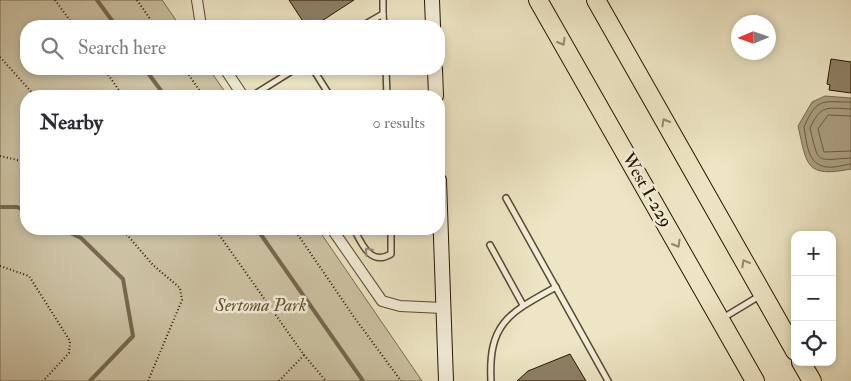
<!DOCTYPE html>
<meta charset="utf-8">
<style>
body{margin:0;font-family:"IM FELL Double Pica",serif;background:#f7f7f7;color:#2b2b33}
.controls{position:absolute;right:15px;bottom:15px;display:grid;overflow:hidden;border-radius:10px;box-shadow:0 2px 8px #0003}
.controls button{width:45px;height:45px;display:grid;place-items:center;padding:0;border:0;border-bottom:1px solid #e1e1e2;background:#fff;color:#2b2b33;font:25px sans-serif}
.compass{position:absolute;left:731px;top:15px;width:45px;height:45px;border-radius:50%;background:#fff;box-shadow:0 2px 8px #0003;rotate:268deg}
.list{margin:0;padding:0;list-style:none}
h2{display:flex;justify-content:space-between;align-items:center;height:65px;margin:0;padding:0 20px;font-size:21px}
h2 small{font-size:16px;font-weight:400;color:#7c7c81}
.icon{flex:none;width:28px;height:28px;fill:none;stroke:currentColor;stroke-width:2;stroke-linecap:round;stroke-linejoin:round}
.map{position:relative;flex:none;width:851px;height:381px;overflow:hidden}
.search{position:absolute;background:#fff;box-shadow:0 2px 8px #0003;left:20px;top:20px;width:425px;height:55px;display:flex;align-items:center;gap:12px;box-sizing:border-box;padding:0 18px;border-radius:20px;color:#7c7c81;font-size:19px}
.panel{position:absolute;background:#fff;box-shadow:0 2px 8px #0003;left:20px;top:90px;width:425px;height:145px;border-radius:20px}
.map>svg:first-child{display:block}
.green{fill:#ccc2a3;stroke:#7a6c52}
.water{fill:#aa9e81;stroke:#76674d}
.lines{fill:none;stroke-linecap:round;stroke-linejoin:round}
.shore{stroke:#695a40;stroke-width:1}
.stream{stroke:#76674d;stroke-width:4}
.building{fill:#8e8166;stroke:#281500}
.service-casing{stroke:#594931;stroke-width:8}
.minor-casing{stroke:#594931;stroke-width:12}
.secondary-casing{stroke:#281500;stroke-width:16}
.motorway-casing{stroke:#281500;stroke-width:20}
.path{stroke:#281500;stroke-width:2;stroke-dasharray:1 2.5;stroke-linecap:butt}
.service{stroke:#f3eed9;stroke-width:5}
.minor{stroke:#f3eed9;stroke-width:10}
.secondary{stroke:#f3eed9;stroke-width:14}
.motorway{stroke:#ede5c4;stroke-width:18}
.oneway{stroke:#94876c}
.oneway2{stroke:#988c77}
.labels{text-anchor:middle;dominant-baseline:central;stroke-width:5;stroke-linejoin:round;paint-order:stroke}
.street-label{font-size:18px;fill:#281500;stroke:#f3eed9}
.park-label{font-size:18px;font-style:italic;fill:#615239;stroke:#f3eed9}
</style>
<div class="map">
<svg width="851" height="381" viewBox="0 0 851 381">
<rect width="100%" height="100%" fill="#ede5c4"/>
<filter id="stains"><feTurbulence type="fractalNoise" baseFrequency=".004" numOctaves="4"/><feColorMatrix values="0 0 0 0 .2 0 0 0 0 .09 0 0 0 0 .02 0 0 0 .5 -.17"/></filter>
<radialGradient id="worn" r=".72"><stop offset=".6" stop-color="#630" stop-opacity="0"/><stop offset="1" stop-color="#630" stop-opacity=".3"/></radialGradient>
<path class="green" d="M0,0h162l18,26h-154v43h183l19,27h-202v133h292l104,152h-422z"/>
<path class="water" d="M825,96l26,2v71c-46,9 -44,-4 -53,-43l14,-24z"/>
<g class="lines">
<g class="shore">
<path d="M851,102c-29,0 -34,-5 -47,25 3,16 3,38 23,40 8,1 16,-2 24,-3"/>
<path d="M851,109c-24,-1 -30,-5 -41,19 9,37 5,32 41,30"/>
<path d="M851,116l-23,-1 -10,14 6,23 27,-1"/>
</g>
<g class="stream">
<path d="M97,0l19,26"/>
<path d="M145,69l20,27"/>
<path d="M0,207h17l9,4"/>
<path d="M62,229l19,9 42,41 10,57 -43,45"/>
<path d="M257,229l106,152"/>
</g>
</g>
<g class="building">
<path d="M289,0h65l-40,26h-8z"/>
<path d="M831,59l20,3v31l-22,-3 1,-5 -3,-1z"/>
<path d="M570,354l16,27h-69l11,-10z"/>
</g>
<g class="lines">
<defs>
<g id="service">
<path d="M383,0v14"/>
<path d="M362,26l21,-12 1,12"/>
<path d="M313,69l17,27"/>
<path d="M386,69l1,27"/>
<path d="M252,96l43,-27"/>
<path d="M506,198l102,183"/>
<path d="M354,229c8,16 17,37 37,25v-25"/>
<path d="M490,245l33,60"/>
<path d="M723,318l38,-23"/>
<path d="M491,381c-3,-58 18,-68 65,-94"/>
</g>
<g id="minor">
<path d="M197,0l4,26"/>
<path d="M225,69l18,27"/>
<path d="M332,229l50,72 18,5 43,2"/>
</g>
<g id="secondary">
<path d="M432,0l1,26"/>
<path d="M435,69l1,27"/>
<path d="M439,180l7,201"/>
</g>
<g id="motorway">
<path d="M538,0l217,381"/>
<path d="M596,0l199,351"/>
<path d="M801,362l11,19"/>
</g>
</defs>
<use href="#service" class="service-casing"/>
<use href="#minor" class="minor-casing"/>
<use href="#secondary" class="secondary-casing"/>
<use href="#motorway" class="motorway-casing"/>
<g class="path">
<path d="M55,0l19,26"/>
<path d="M137,0l18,26"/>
<path d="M0,57l35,39"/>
<path d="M104,69l19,27"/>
<path d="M185,69l18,27"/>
<path d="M0,156l26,6"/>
<path d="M122,229l31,36 27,23 2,12 -34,81"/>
<path d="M215,229l89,126 22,26"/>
<path d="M294,229l60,88 47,64"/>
<path d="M0,266l29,10 41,65 -1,12 -26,28"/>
<path d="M279,381l25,-26"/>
</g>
<use href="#service" class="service"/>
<use href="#minor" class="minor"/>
<use href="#secondary" class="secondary"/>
<use href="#motorway" class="motorway"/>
</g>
<defs><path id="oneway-chevron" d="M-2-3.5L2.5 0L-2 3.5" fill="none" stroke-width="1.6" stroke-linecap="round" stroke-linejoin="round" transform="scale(1.25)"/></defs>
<g class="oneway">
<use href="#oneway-chevron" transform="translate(562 42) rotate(60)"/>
<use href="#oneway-chevron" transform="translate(665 122) rotate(-120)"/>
<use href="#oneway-chevron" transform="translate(677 244) rotate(60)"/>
<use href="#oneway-chevron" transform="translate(745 263) rotate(-119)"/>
</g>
<use class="oneway2" href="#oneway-chevron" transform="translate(368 251) rotate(-133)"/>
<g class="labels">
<g class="street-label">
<text transform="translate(647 190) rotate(60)">West I-229</text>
</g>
<g class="park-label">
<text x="261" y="305">Sertoma Park</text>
</g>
</g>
<rect width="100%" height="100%" filter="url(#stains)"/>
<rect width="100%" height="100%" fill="url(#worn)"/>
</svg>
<div class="controls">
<button>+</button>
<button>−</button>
<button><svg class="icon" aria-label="locate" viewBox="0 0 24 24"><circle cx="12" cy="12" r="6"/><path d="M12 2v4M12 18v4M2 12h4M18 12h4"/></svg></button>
</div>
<svg class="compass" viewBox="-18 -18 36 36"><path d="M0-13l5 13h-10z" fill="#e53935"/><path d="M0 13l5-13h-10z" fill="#7c7c81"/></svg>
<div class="search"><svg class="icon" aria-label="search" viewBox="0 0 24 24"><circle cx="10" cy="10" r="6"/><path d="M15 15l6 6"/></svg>Search here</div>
<section class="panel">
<h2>Nearby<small>0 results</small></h2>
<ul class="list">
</ul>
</section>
</div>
